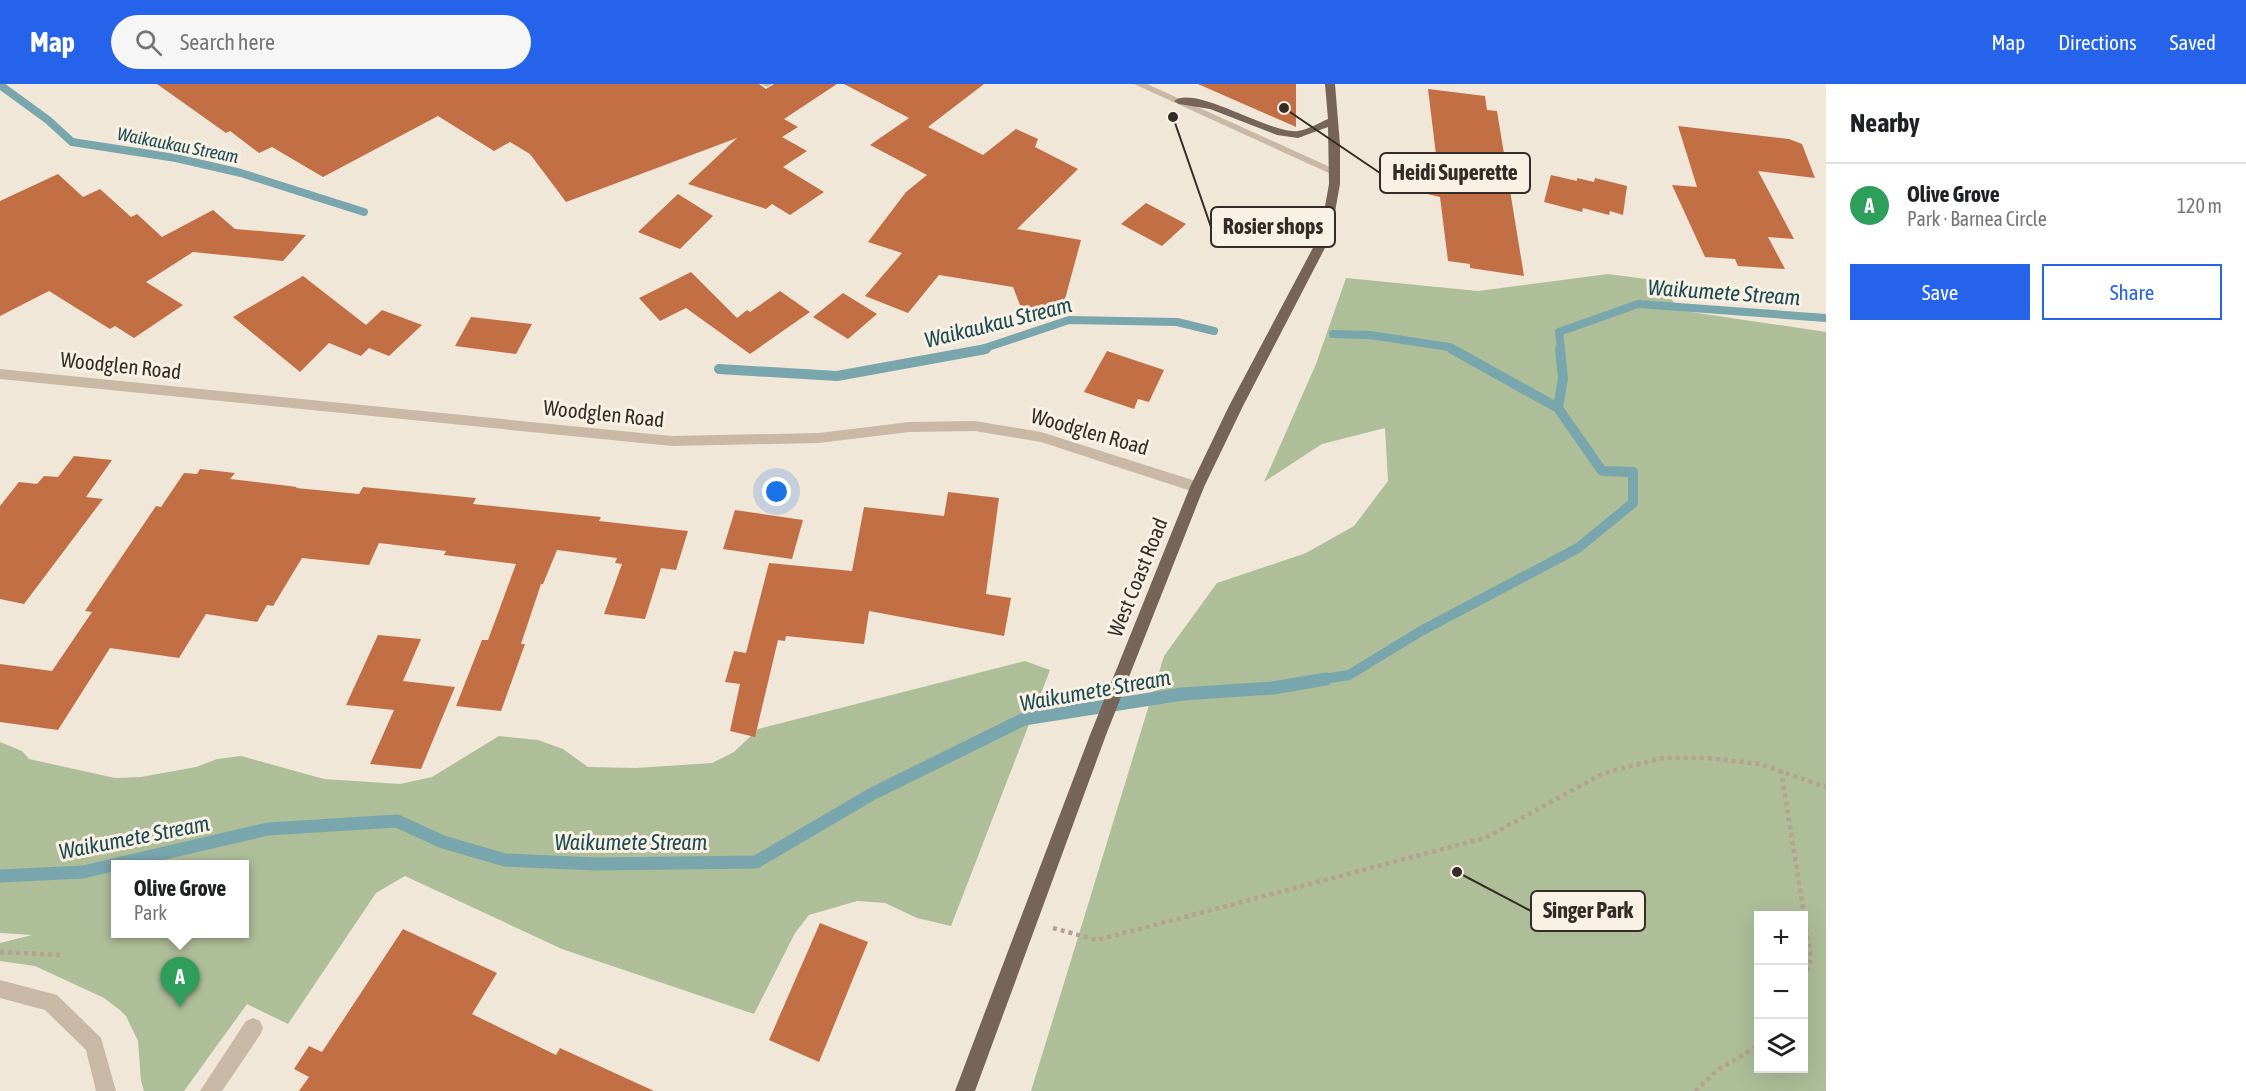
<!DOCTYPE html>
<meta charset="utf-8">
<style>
body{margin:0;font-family:"Asap Condensed",sans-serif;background:#f6f6f6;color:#202124}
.controls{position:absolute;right:18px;bottom:18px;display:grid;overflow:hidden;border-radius:0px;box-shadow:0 6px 24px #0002}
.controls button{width:54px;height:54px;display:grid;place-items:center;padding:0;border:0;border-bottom:2px solid #e0e0e0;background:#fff;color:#202124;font:30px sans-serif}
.you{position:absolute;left:777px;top:408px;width:21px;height:21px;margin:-15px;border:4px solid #fff;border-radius:50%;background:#1a73e8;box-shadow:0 0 0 9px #1a73e833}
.badge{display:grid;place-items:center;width:39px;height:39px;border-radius:50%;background:#2563eb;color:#fff;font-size:20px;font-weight:700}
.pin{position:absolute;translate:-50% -50px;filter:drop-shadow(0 2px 3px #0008)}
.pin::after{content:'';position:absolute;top:32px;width:21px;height:18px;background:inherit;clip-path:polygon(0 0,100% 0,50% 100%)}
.popup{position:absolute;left:111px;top:776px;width:138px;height:78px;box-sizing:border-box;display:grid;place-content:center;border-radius:0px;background:#fff;filter:drop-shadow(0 2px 4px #0005);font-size:20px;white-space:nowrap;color:#757577}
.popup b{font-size:22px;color:#202124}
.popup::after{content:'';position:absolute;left:50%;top:100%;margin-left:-12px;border:12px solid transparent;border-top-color:#fff}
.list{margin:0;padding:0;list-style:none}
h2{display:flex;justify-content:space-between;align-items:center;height:78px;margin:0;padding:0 24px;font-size:26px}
h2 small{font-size:20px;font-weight:400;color:#757577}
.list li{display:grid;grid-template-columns:39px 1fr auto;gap:18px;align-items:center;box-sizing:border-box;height:84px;padding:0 24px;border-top:2px solid #e0e0e0}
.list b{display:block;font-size:22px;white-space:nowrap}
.list p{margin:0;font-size:20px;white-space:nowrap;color:#757577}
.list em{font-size:20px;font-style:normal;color:#757577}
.actions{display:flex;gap:12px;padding:18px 24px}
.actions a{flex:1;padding:14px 0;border:2px solid #2563eb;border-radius:0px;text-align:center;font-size:21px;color:#2563eb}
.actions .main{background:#2563eb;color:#fff}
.icon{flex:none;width:33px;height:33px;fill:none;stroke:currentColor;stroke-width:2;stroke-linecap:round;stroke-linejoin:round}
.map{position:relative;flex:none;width:1826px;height:1007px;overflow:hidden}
header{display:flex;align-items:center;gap:36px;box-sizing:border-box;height:84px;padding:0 30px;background:#2563eb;color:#fff}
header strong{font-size:28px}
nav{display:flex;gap:33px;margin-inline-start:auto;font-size:21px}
.search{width:420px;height:54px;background:#f6f6f6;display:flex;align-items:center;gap:15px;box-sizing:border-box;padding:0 21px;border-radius:33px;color:#757577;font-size:22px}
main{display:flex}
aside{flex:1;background:#fff}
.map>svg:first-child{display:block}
.green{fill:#aebe99;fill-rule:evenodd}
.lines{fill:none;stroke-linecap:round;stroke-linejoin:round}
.stream-far2{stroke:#79a5ac;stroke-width:8}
.stream-far1{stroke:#79a5ac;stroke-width:10}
.stream{stroke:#79a5ac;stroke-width:13}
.building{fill:#c26f45}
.path{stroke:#b3a28f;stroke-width:4.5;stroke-dasharray:4 4;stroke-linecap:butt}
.minor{fill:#c8b8a5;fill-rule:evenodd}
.major{fill:#756457;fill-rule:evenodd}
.labels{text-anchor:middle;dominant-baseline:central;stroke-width:6;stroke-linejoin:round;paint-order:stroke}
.far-water-label{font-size:18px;font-style:italic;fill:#1d4b53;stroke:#f8f1e4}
.street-label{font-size:21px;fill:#342c26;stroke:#f8f1e4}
.water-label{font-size:22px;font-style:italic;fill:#1d4b53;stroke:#f8f1e4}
.leader{fill:none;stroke:#342c26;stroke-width:2}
.callout-dot{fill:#342c26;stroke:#f8f1e4;stroke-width:2}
.callout{fill:#f8f1e4;stroke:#342c26;stroke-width:2}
.callout-label{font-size:22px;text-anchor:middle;font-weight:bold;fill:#342c26}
</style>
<header>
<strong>Map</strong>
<div class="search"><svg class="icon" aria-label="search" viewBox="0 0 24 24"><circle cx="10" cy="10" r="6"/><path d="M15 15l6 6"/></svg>Search here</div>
<nav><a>Map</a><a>Directions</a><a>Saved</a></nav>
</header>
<main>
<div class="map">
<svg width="1826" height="1007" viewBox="0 0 1826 1007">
<rect width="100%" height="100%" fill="#f0e7d9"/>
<g class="green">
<path d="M1608,190l53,7 17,29 148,22v759h-795l133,-435 53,-73 89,-30 48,-27 34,-45 -3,-53 -63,16 -58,38 52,-118 30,-86 132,13zM1758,832h46v152h-46z"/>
<path d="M1025,577l25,9 -99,256 -34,-8 -32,-15 -28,-2 -48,14 -14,18 -41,81 -192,-65 -157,-73 -29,17 -88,131 -41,-20 -63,87h-40l-3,-10 -3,-40 -12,-25 -5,-5 -17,-13 -69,-32 -35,-5v-18l32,-8 -32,-2v-191l22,9 7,8 86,19 26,-1 55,-10 21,-8 24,-3 83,23 76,5 32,-7 67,-41 39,4 25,9 25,18 48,1 76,-5 22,-11 24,-23zM116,780h128v70h-128z"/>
</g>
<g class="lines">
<g class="stream-far2">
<path d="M0,1l48,35 24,22 104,16 65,15 123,39"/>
<path d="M1333,250l37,1 79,12 6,3"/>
<path d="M979,266l90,-30 108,2 37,9"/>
<path d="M1561,266l-2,-18 79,-28 188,14"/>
</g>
<g class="stream-far1">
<path d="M1452,265l106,59"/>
<path d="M719,285l118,7 149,-27"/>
<path d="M1317,596l32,-5 72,-44 157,-83 55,-45v-31l-31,-1 -44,-63 5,-30 -3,-29"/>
</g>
<path class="stream" d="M0,792l83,-4 185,-43 129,-8 46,21 62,18 92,4 159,-2 116,-68 152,-75 158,-25 91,-6 53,-9"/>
</g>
<g class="building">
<path d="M157,0h602l7,5 8,-5h63l-53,35 14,8 -16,10 25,14 -24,16 41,25 -34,23 -18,-11 -6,5 -78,-25 49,-46 -171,64 -36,-48 -20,-12 -16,9 -56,-35 -115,61 -51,-30 -13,6 -29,-22 -4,2z"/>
<path d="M844,0h140l-56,43 55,28 33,-26 22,10 -3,8 43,22 -61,60 64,11 -19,70 -38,5 -11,-28 -74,-12 -31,38 -43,-17 37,-43 -34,-11 38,-50 21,-17 -57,-30 39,-27z"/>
<path d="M1198,0h98v43z"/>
<path d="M1428,5l57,7 2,14 10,1 27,165 -54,-8v-4l-22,-3 -8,-64 -17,-4 10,-30h4z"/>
<path d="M1678,42l111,13 13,5 13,34 -57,-7 36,68 -26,-2 17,32 -47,-3 -3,-7 -30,-2 -33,-72 25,2z"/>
<path d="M58,90l25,23 17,-8 31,28 6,-3 25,23 51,-27 22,19 71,6 -23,26 -90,-9 -47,30 37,23 -49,33 -19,-12 -5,3 -61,-38 -49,25v-115z"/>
<path d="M1551,91l26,6v-3l17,4 1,-4 32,8 -4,29 -13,-4 -1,4 -26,-7 -1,4 -38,-10z"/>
<path d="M678,110l35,22 -33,33 -42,-17z"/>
<path d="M1146,119l40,21 -24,22 -41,-22z"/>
<path d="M691,188l46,46 10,-8 3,2 30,-21 30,21 -60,42 -64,-46 -26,13 -21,-23z"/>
<path d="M303,192l63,49 16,-15 40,15 -33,31 -20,-8 -8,8 -32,-13 -29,29 -67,-55z"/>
<path d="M843,209l34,21 -29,25 -35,-22z"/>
<path d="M471,233l61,7 -16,30 -61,-8z"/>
<path d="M1107,267l57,19 -15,32 -11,-3 -4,10 -50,-17z"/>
<path d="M74,372l38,4 -26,37 17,2 -79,105 -24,-5v-93l19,-24 18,2 7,-8 14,1z"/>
<path d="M200,385l35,4 -5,6 67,8 -1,1 63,6 4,-7 113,11 -3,6 128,13 -2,4 89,10 -12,39 -15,-2 -16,51 -41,-5 18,-50 -7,-1 2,-5 -60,-8 -14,34h-2l-20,60h4l-24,67 -45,-5 26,-66h6l28,-76 -72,-9 2,-4 -67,-8 -10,22 -67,-7 -29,48 -6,-1 -10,17 -51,-8 -27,44 -69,-10 -52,82 -58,-8v-58l52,7 40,-59 -7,-1 71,-105 5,1 23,-34 13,1z"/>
<path d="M948,408l51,6 -13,96 25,4 -7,38 -135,-25 -5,33 -78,-8 -1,5 -7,-1 -23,97 -25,-6 10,-47 -15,-2 9,-31 12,2 23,-90 83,8 12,-64 80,9z"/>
<path d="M735,426l68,10 -11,39 -69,-10z"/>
<path d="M378,551l43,4 -18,42 52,6 -34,82 -51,-5 24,-54 -48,-5z"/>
<path d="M820,839l48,19 -49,120 -50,-22z"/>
<path d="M403,845l94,44 -25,41 84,41 4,-7 94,43h-355l10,-14 -15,-8 15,-23 13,6z"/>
</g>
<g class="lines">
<g class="path">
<path d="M1781,686l30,188 -7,24"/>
<path d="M1053,844l44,12 388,-102 119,-65 59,-15h45l52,6 66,23"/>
<path d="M0,868l60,3"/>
<path d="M1695,1007l24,-22 39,-23"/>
</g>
<g class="minor">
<path d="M761,0h11l-5,3z"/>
<path d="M1134,0h13l194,88 -2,2h-8z"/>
<path d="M0,285l672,67 147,-3 90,-11 66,-1 66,11 161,51 2,4 -2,4 -5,2 -156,-51 -66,-11 -66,1 -90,11 -147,3 -672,-67z"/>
<path d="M0,896l57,15 44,43 15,53h-20l-10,-41 -41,-40 -45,-12z"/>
<path d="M253,934l7,3 3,7 -3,7 -38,56h-22l46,-70z"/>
</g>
<path class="major" d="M1325,0h10l5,61v39l-7,39 -6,21 -84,162 -39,81 -98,248 -131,356h-20l135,-356 100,-248 39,-81 86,-162 7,-21 7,-39 -1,-57 -30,11 -21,-3 -67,-26 -31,-5 -5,-3c21,-17 97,34 124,30 9,-1 21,-8 30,-12z"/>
</g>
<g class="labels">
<g class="far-water-label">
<text transform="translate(178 61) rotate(11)">Waikaukau Stream</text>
</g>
<g class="street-label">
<text transform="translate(121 281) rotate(6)">Woodglen Road</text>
<text transform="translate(604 329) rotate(6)">Woodglen Road</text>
<text transform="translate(1090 347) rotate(16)">Woodglen Road</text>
<text transform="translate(1137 493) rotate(-68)">West Coast Road</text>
</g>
<g class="water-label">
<text transform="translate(1724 208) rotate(4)">Waikumete Stream</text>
<text transform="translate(998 238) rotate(-14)">Waikaukau Stream</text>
<text transform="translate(1095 606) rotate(-10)">Waikumete Stream</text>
<text transform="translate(134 753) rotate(-11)">Waikumete Stream</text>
<text x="631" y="758">Waikumete Stream</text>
</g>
</g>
<path class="leader" d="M1284 24L1380 89M1173 33L1211 143M1457 788L1531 827"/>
<g class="callout-dot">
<circle cx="1284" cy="24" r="6"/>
<circle cx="1173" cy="33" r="6"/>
<circle cx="1457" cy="788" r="6"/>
</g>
<g class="callout">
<rect x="1380" y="69" width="150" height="40" rx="6"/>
<rect x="1211" y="123" width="124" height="40" rx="6"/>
<rect x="1531" y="807" width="114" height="40" rx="6"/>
</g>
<g class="callout-label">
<text x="1455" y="96">Heidi Superette</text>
<text x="1273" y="150">Rosier shops</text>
<text x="1588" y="834">Singer Park</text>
</g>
</svg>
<div class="controls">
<button>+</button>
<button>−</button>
<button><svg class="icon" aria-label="layers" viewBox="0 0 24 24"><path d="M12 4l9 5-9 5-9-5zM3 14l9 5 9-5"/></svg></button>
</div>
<div class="you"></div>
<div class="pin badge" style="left:180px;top:923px;background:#2e9e5b">A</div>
<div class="popup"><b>Olive Grove</b>Park</div>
</div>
<aside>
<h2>Nearby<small></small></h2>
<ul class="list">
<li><span class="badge" style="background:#2e9e5b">A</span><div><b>Olive Grove</b><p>Park · Barnea Circle</p></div><em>120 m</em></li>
</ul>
<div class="actions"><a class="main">Save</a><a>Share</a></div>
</aside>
</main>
